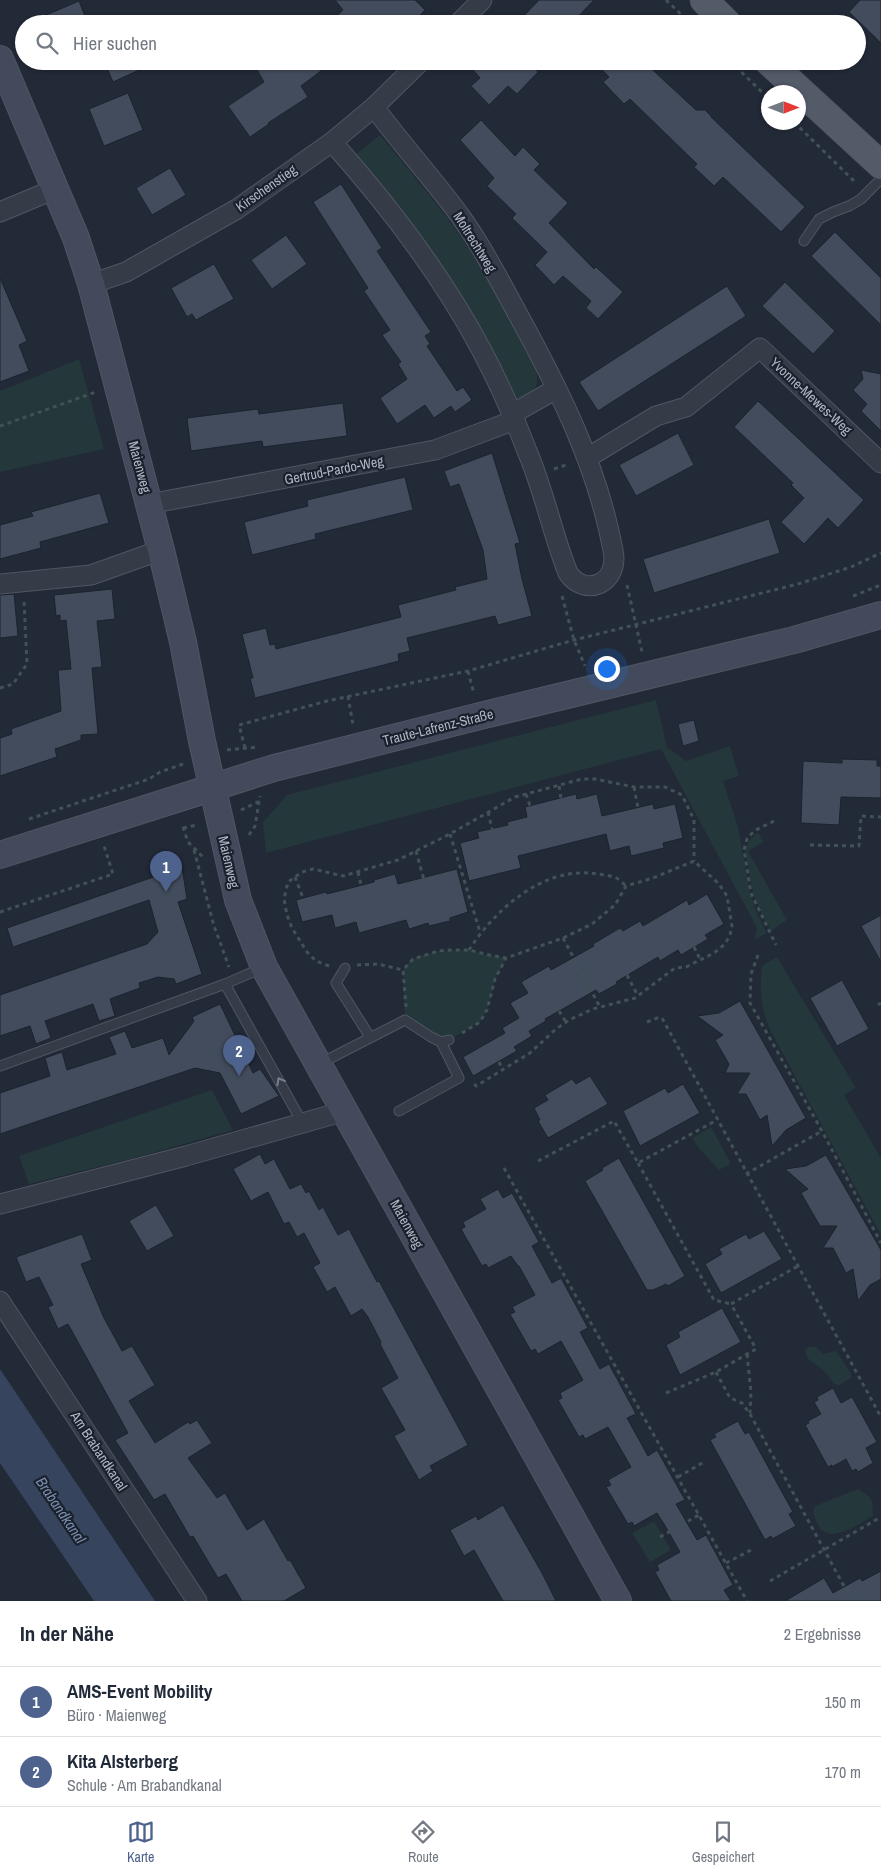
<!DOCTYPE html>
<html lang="de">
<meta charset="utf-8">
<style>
body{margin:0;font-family:"Archivo Narrow",sans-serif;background:#f6f6f7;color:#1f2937}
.compass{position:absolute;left:761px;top:85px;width:45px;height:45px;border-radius:50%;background:#fff;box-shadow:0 1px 4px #0004;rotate:90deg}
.you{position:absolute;left:606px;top:668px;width:18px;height:18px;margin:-12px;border:4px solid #fff;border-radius:50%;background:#1a73e8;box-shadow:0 0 0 8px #1a73e833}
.badge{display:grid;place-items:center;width:32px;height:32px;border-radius:50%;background:#4d628c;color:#fff;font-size:16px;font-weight:700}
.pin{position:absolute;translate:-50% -41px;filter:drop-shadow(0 1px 2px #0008)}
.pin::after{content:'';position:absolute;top:26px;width:18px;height:15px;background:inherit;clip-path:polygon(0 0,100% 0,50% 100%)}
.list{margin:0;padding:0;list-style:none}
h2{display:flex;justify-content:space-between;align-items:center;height:65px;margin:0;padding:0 20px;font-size:21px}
h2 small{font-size:16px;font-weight:400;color:#747a83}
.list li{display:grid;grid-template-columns:32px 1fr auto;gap:15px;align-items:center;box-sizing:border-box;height:70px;padding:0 20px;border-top:1px solid #e0e1e3}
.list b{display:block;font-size:19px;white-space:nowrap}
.list p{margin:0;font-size:16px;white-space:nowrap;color:#747a83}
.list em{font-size:16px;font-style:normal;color:#747a83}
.icon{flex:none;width:28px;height:28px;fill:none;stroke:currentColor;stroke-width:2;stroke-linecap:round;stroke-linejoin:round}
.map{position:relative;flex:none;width:881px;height:1601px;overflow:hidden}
.search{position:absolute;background:#fff;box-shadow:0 1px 4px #0004;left:15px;right:15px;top:15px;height:55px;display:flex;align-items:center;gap:12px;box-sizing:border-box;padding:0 18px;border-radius:28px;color:#747a83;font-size:19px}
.sheet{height:205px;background:#fff}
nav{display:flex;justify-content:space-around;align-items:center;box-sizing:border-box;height:70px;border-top:1px solid #e0e1e3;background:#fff;font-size:14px;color:#747a83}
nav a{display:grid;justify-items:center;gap:2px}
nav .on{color:#4d628c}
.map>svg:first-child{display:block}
.green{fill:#24373a}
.water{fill:#36445e}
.building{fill:#434c5c;stroke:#1c232f}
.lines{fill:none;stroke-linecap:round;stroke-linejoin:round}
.lane-casing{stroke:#505663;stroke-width:11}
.street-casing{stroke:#505663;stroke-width:21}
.secondary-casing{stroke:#505663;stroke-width:28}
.primary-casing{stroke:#3e4551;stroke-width:29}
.path{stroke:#415256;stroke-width:3;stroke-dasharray:4 4;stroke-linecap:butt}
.lane{stroke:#353c48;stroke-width:9}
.street{stroke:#353c48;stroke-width:19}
.secondary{stroke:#434a5b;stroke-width:26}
.primary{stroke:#535a68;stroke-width:28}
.oneway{stroke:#797f8c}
.labels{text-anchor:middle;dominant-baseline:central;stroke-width:4.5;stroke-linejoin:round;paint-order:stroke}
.street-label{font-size:14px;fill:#b0b6c4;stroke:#1a212d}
.water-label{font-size:15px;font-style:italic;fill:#798bab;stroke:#1a212d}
</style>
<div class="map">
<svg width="881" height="1601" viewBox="0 0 881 1601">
<rect width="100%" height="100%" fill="#222937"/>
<g class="green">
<path d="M380,135c25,30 51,61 74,92 20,28 37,58 54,88 9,15 25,37 28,54 3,16 0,23 -13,32l-6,-1 -4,-4 -158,-241z"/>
<path d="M79,359l25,90 -104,23v-81z"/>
<path d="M656,700l11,47 19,14 44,-15 9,30 -16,5 15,46 12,66 7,21 10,19 -12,7 2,-12 -96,-179 -395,104 -3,-31 24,-27z"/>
<path d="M758,832l6,10 -16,9 39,69 -16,11 -10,-19 -8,-19 -8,-43 4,-9z"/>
<path d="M469,950l19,5 18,3 -11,22 -8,30 -7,12 -31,18 -8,2 -36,-22 -2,-50 5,-7 11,-7 19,-5z"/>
<path d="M777,957l79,131 -12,7 37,63v77l-112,-207c-9,-24 -9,-37 -7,-62z"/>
<path d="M212,1090l21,40 -91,26 -113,28 -10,-28z"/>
<path d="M711,1127l19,35 -1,3 -10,5 -21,-23 -6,-9z"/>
<path d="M808,1347h8l7,7 13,-3 15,22v5l-12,7 -5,-1c-3,-4 -6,-9 -10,-13 -8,-8 -17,-8 -19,-21z"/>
<path d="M858,1489c15,9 15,10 15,27 -12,7 -39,26 -51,14 -5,-4 -7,-12 -9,-18l2,-6z"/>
<path d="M654,1521l17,29 -21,12 -18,-29z"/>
</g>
<path class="water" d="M0,1369l155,232h-61l-94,-138z"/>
<g class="building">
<path d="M335,0h80l10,10 -13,14h-84l15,-14z"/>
<path d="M539,0h55l-23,24h-55z"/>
<path d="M860,0h21v43l-32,-31z"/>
<path d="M79,1l9,23h-63z"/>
<path d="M104,61h55l-46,21z"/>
<path d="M252,61h82l-33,25 7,11 -40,26 1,1 -19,13 -22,-31 36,-24z"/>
<path d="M483,61h44l11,11 -21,22 -9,-8 -19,19 -18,-19 9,-8 -7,-8z"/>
<path d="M594,61h49l53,49h9l6,6v1l94,90 -24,25 -58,-55 -9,9 -20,-19 3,-3 -67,-65 -6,5 -21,-22 6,-5z"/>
<path d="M128,93l15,37 -39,16 -15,-37z"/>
<path d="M481,120l34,36 8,-9 17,17 -6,6 34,33 -19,20 45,46 2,-2 27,25 -25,27 -12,-11 5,-7 -28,-25 -9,9 -19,-20 12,-13 -35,-34 4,-4 -29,-28 7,-8 -34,-38z"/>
<path d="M170,168l16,27 -34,20 -16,-27z"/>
<path d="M341,184l41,64 -5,3 54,81 -6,4 5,8 -3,2 30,45 6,-4 9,13 -17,12 -4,-6 -17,12 -9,-13 -28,19 -17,-26 27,-19 -9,-15 3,-2 -19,-27 8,-5 -26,-39 4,-3 -55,-86z"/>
<path d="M835,232l46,46v47l-70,-69z"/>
<path d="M286,235l21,29 -35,25 -21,-29z"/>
<path d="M214,264l20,35 -38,21 -4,-6 -5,3 -16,-29z"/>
<path d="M0,278l27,63 -8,4 10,26 -29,11z"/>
<path d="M785,282l50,49 -22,23 -51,-48z"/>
<path d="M727,286l19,30 -148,95 -19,-29z"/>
<path d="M861,370l20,4v57l-20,-20 6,-7 -14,-14 10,-11z"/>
<path d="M758,401l106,99 -26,28 -10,-10 -24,26 -23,-22 23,-24 -13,-13 2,-2 -59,-56z"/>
<path d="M343,403l4,33 -84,11 -1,-6 -71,10 -4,-33 71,-9 1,5z"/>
<path d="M678,433l16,32 -58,31 -17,-31z"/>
<path d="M492,453l28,90 -5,1 7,35 10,37 -34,9 -3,-9 -88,22 3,13 -12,3 1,7 -144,37 -5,-20h3l-11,-44 24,-6 4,17 5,-1 1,5 125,-32 -3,-12 58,-15 -1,-3 32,-8 -4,-29 -24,-66 -9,3 -6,-16z"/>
<path d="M405,477l8,33 -98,24 1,5 -64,16 -8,-33 64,-16 -1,-6z"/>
<path d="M100,493l9,30 -69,19 1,6 -41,11v-34l33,-9 -2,-4z"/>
<path d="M769,519l11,34 -126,40 -11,-34z"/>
<path d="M112,589l3,30 -18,2 5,46 -10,1 6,66 -17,1v5l-26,9 2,8 -57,19v-38l12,-4 -1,-5 50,-18 -3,-41 13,-1 -5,-49 -6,1v-6l-4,1 -2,-21z"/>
<path d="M14,594l4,42 -18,2v-43z"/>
<path d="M694,720l5,21 -16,5 -5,-22z"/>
<path d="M842,759l35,1v6h4v32l-40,-1 -2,28 -38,-2 2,-62 39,2z"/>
<path d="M576,794l1,5 20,-5 5,22 51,-12 1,5 21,-5 8,34 -20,5 1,5 -33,8 -2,-10 -19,5 -4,-17 -88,22 3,12 -52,13 -9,-38 19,-5 -2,-6 31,-7 -1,-3 20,-5 -2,-10z"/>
<path d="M182,867l5,32 -9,3 24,72 -26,10 -2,-5 -16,-2 -19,6 1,5 -30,11 5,17 -16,5 -6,-17 -48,17 6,17 -15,6 -6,-18 -30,10v-41l147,-51 11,-12 -9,-32 -136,47 -6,-19z"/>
<path d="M457,869l11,43 -18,6v3l-21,5 -1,-3 -19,6 -3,-9 -47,13 -3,-11 -21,6 -3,-13 -30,7 -6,-22 30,-8 1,2 47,-12v-2l21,-6 3,10z"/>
<path d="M707,894l17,30 -19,11 3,4 -27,16 -3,-5 -18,11 -2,-4 -42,25 1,2 -18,10 -3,-4 -51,29 1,2 -17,10 3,5 -18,11 3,4 -44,25 -10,-19 42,-24 -3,-5 17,-10 -9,-15 18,-10 -7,-11 28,-16 2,4 43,-24 -1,-2 27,-16 3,3 17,-10 3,5 44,-26 2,5z"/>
<path d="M881,915v47l-20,-36z"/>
<path d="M842,980l27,49 -32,17 -27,-48z"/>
<path d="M740,1001l66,117 -20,12 -14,16 -5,-31 -7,5 -14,-26h-9l13,-21h-25l4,-9 -14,-24 8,-5 -26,-19 22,-3z"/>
<path d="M220,1004l33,69 7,-4 19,27 -38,18 -21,-41 -25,-5 -195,66v-41l50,-17 -5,-18 17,-6 5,18 49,-16 -7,-17 16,-6 7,17 31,-10 6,17 25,-34 -2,-4z"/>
<path d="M590,1076l18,28 -60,34 -10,-17 2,-1 -6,-12 14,-8 -3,-5 27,-16 4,5z"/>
<path d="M683,1084l17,29 -60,33 -17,-35 42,-23 3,5z"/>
<path d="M260,1154l5,10 9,-5 16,30 11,-5 5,9 3,-2 10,19 4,-3 15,28 11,-6 28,53 2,-1 89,164 -38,21 3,5 -14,9 -25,-44 11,-6 -24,-42 17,-10 -18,-34 1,-2 -13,-25 -6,-8 -11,7 -16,-29 -8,5 -14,-25 7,-4 -16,-30 -7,4 -8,-15 -5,2 -16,-32 -17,9 -18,-32z"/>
<path d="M826,1155l55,95v29l-11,6 -12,16 -5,-32 -7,4 -13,-25h-10l14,-22h-17l-19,-33 7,-4 -23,-20 21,-3z"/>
<path d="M619,1158l66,118 -17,10 -2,-2 -13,6h-6l-62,-109 18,-11 -1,-2z"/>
<path d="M498,1189l5,9 9,-5 27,49 -7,4 20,37 9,-5 27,50 -8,4 20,37 9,-5 27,50 -9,4 21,38 9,-6 28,50 -9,4 21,36 9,-5 27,50 -9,5 7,11h-60l-16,-29 4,-2 -2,-5 23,-13 -16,-28 -7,-11 -23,13 -2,-4 -4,2 -22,-37 5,-2 -3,-5 23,-13 -23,-40 -23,12 -2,-4 -4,2 -21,-37 4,-2 -2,-5 23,-13 -22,-39 -23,13 -3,-5 -4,2 -21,-37 5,-2 -3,-5 23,-12 -16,-29h-1l-7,-10 -23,12 -2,-4 -4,2 -21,-37 4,-2 -2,-5 23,-13 -6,-10z"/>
<path d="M156,1205l18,31 -27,15 -18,-30z"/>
<path d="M764,1231l18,28 -61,34 -16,-29 17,-10 -3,-5 27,-15 3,5z"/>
<path d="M82,1234l10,26 -11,4 23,54 18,33 10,-5 23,39 -26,16 26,42 33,-21 2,2 7,-4 15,23 -24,15 29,40 8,-5 22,37 17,-11 24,42 2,-1 16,28 -22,13h-42l-16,-27 -8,4 -25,-42 -3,1 -25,-43 -11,6 -39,-60 13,-7 -60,-109 -10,5 -10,-22 5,-2 -14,-28 -13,5 -10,-25z"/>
<path d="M722,1308l19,34 -61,33 -14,-30 14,-8 -2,-5z"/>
<path d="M833,1388l8,15 11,-6 25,45 -11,6 7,15 -15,9 -2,-3 -4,2 -6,-12 -14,8v-2l-4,2 -23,-42 4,-2 -1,-2 13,-7 -7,-12 4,-2 -1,-3z"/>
<path d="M738,1421l7,13 4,-2 44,80 -4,2 7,12 -24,13 -1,-3 -6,4 -55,-100 6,-3 -2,-3z"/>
<path d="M503,1505l39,68 14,28h-53l-29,-51 -10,6 -14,-26 26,-14 2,4z"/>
<path d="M881,1571v30h-96l39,-23 9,15 27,-15 2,3z"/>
</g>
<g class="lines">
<defs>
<g id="lane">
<path d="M804,241l15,-22 14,-7 16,-6 12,-7 20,-20"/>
<path d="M262,968l-37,16 78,140"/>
<path d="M345,968l-9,15 34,54"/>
<path d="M321,1063l84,-43 26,17 10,5 8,-2"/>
<path d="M0,1066l225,-82"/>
<path d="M399,1111l60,-33 -18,-36"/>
</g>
<g id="street">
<path d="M458,24l24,-24"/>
<path d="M332,142c57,64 110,133 150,209 17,32 32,66 45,100 17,39 25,82 41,122 17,25 52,11 45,-23 -16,-86 -56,-165 -98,-241 -19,-35 -38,-72 -63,-104 -25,-33 -53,-64 -78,-98"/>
<path d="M0,212l55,-23"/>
<path d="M91,284l35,-12 111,-63 95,-67 42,-35 47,-46"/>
<path d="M512,414l44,-25"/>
<path d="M587,458l69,-42 30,-9 74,-59 121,115"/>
<path d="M149,504l286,-54 80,-30"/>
<path d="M0,584l91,-9 70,-25"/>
<path d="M0,1204l186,-48 159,-45"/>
<path d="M0,1301l197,300"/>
</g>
<g id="secondary">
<path d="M0,59l76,179 15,46 70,266 22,92 19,99 36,159 26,67 354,634"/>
<path d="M0,855l274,-87 206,-52 314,-76 87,-25"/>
</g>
<g id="primary">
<path d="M704,0l24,24"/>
<path d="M768,61l113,104"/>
</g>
</defs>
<use href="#lane" class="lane-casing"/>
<use href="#street" class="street-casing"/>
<use href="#secondary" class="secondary-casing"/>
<use href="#primary" class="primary-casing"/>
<g class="path">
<path d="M666,0l21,20"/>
<path d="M730,61l38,37"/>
<path d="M794,122l62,61"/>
<path d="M0,426l96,-34"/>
<path d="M554,469l15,-5"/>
<path d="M627,585l15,67"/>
<path d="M562,596l12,44 11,26"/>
<path d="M853,596l28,-11"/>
<path d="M468,671l6,23"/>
<path d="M0,688l13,-4 14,-20 -3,-63"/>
<path d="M348,696l5,29"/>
<path d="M245,748l-6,-23 88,-24 141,-30 106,-31 224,-56 53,-17 30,-14"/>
<path d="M227,750l31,-3"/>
<path d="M559,786l2,12"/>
<path d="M634,787l4,21"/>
<path d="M526,794l4,12"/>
<path d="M241,810l19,-9"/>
<path d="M488,812l4,17"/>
<path d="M29,819l120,-40 11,-7 23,-8"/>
<path d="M774,821l-20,10 -7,8 -3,11 7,43 25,52"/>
<path d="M183,827l5,15 16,16"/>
<path d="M183,828l14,-3"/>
<path d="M450,834l30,98"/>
<path d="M249,835l6,-9 5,-30"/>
<path d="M810,845l49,1 2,-30 20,1"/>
<path d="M194,850l20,76 15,41"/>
<path d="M416,851l8,29"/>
<path d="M358,872l3,13"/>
<path d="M295,877l8,21"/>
<path d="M0,912l113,-38 -9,-28"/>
<path d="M563,938l37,69"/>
<path d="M694,947l6,12"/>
<path d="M469,950c27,-42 76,-85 129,-76 5,1 11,1 16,3 4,1 9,6 12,9"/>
<path d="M758,955l-7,19 -1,29 72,128 59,112"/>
<path d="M357,965l21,-1 25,6"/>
<path d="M329,966l-13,-5 -9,-9 -15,-24 -5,-13 -3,-16 4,-17 14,-10 11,-3 30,7 55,-16 52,-26 65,-37 67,-18h13l39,8h31l17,8 12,25v41"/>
<path d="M627,975l11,21"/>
<path d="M878,1005l3,-2"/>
<path d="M406,1007l-3,-37 10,-11 25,-8 14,-1h17l20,5 17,3 57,-20 29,-14 23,-19 11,-19 27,-8 41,-17 25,23 8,12 5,30 -2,9 -5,9 -11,9 -28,14 -11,1 -40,30 -42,11 -24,11 -13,9 -26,24 -54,33 -3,-5"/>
<path d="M559,1011l7,11"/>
<path d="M647,1022l10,-4h5l219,399"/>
<path d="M462,1033l18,-11 7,-12 8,-31 11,-21"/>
<path d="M499,1062l4,8"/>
<path d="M538,1161l76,-40 24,42 79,-43"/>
<path d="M638,1163l76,137 17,4"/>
<path d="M504,1168l243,433"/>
<path d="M746,1174l76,-43"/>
<path d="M747,1354l4,38 -1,21"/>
<path d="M716,1372l14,26 12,5 8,11 101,185"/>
<path d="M666,1393l50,-21 40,-23 -25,-45 67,-38"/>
<path d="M678,1477l26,-15"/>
<path d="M660,1537l39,-22"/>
<path d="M726,1563l27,-14"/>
<path d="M770,1581l111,-64"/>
</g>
<use href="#lane" class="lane"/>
<use href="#street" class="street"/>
<use href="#secondary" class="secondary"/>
<use href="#primary" class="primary"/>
</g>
<defs><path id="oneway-chevron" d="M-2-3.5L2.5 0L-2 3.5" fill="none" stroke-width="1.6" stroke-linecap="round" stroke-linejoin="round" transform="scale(1.25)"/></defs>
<use class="oneway" href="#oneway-chevron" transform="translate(280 1081) rotate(-119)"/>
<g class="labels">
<g class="street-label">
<text transform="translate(266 188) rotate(-35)">Kirschenstieg</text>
<text transform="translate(475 242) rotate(58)">Moltrechtweg</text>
<text transform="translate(811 396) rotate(43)">Yvonne-Mewes-Weg</text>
<text transform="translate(140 467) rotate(75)">Maienweg</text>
<text transform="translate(334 470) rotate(-11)">Gertrud-Pardo-Weg</text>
<text transform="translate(438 727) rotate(-14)">Traute-Lafrenz-Straße</text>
<text transform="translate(229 862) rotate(77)">Maienweg</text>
<text transform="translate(407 1224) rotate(61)">Maienweg</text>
<text transform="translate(99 1451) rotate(57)">Am Brabandkanal</text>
</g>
<g class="water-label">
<text transform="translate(61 1510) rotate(56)">Brabandkanal</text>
</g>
</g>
</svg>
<svg class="compass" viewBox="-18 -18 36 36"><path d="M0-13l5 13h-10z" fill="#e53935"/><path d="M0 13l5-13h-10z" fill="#747a83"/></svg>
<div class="you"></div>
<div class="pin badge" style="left:166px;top:892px">1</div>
<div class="pin badge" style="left:239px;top:1076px">2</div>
<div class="search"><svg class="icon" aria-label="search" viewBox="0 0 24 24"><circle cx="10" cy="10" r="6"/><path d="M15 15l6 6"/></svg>Hier suchen</div>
</div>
<section class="sheet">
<h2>In der Nähe<small>2 Ergebnisse</small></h2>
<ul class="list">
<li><span class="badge">1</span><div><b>AMS-Event Mobility</b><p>Büro · Maienweg</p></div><em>150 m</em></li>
<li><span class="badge">2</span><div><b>Kita Alsterberg</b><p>Schule · Am Brabandkanal</p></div><em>170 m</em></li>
</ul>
</section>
<nav>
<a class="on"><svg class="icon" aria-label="map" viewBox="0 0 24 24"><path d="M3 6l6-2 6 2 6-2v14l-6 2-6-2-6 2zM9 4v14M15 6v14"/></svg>Karte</a>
<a><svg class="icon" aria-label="directions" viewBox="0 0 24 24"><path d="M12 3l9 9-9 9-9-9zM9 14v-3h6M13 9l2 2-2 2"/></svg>Route</a>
<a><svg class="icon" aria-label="saved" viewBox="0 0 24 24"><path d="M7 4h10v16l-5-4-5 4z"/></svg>Gespeichert</a>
</nav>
